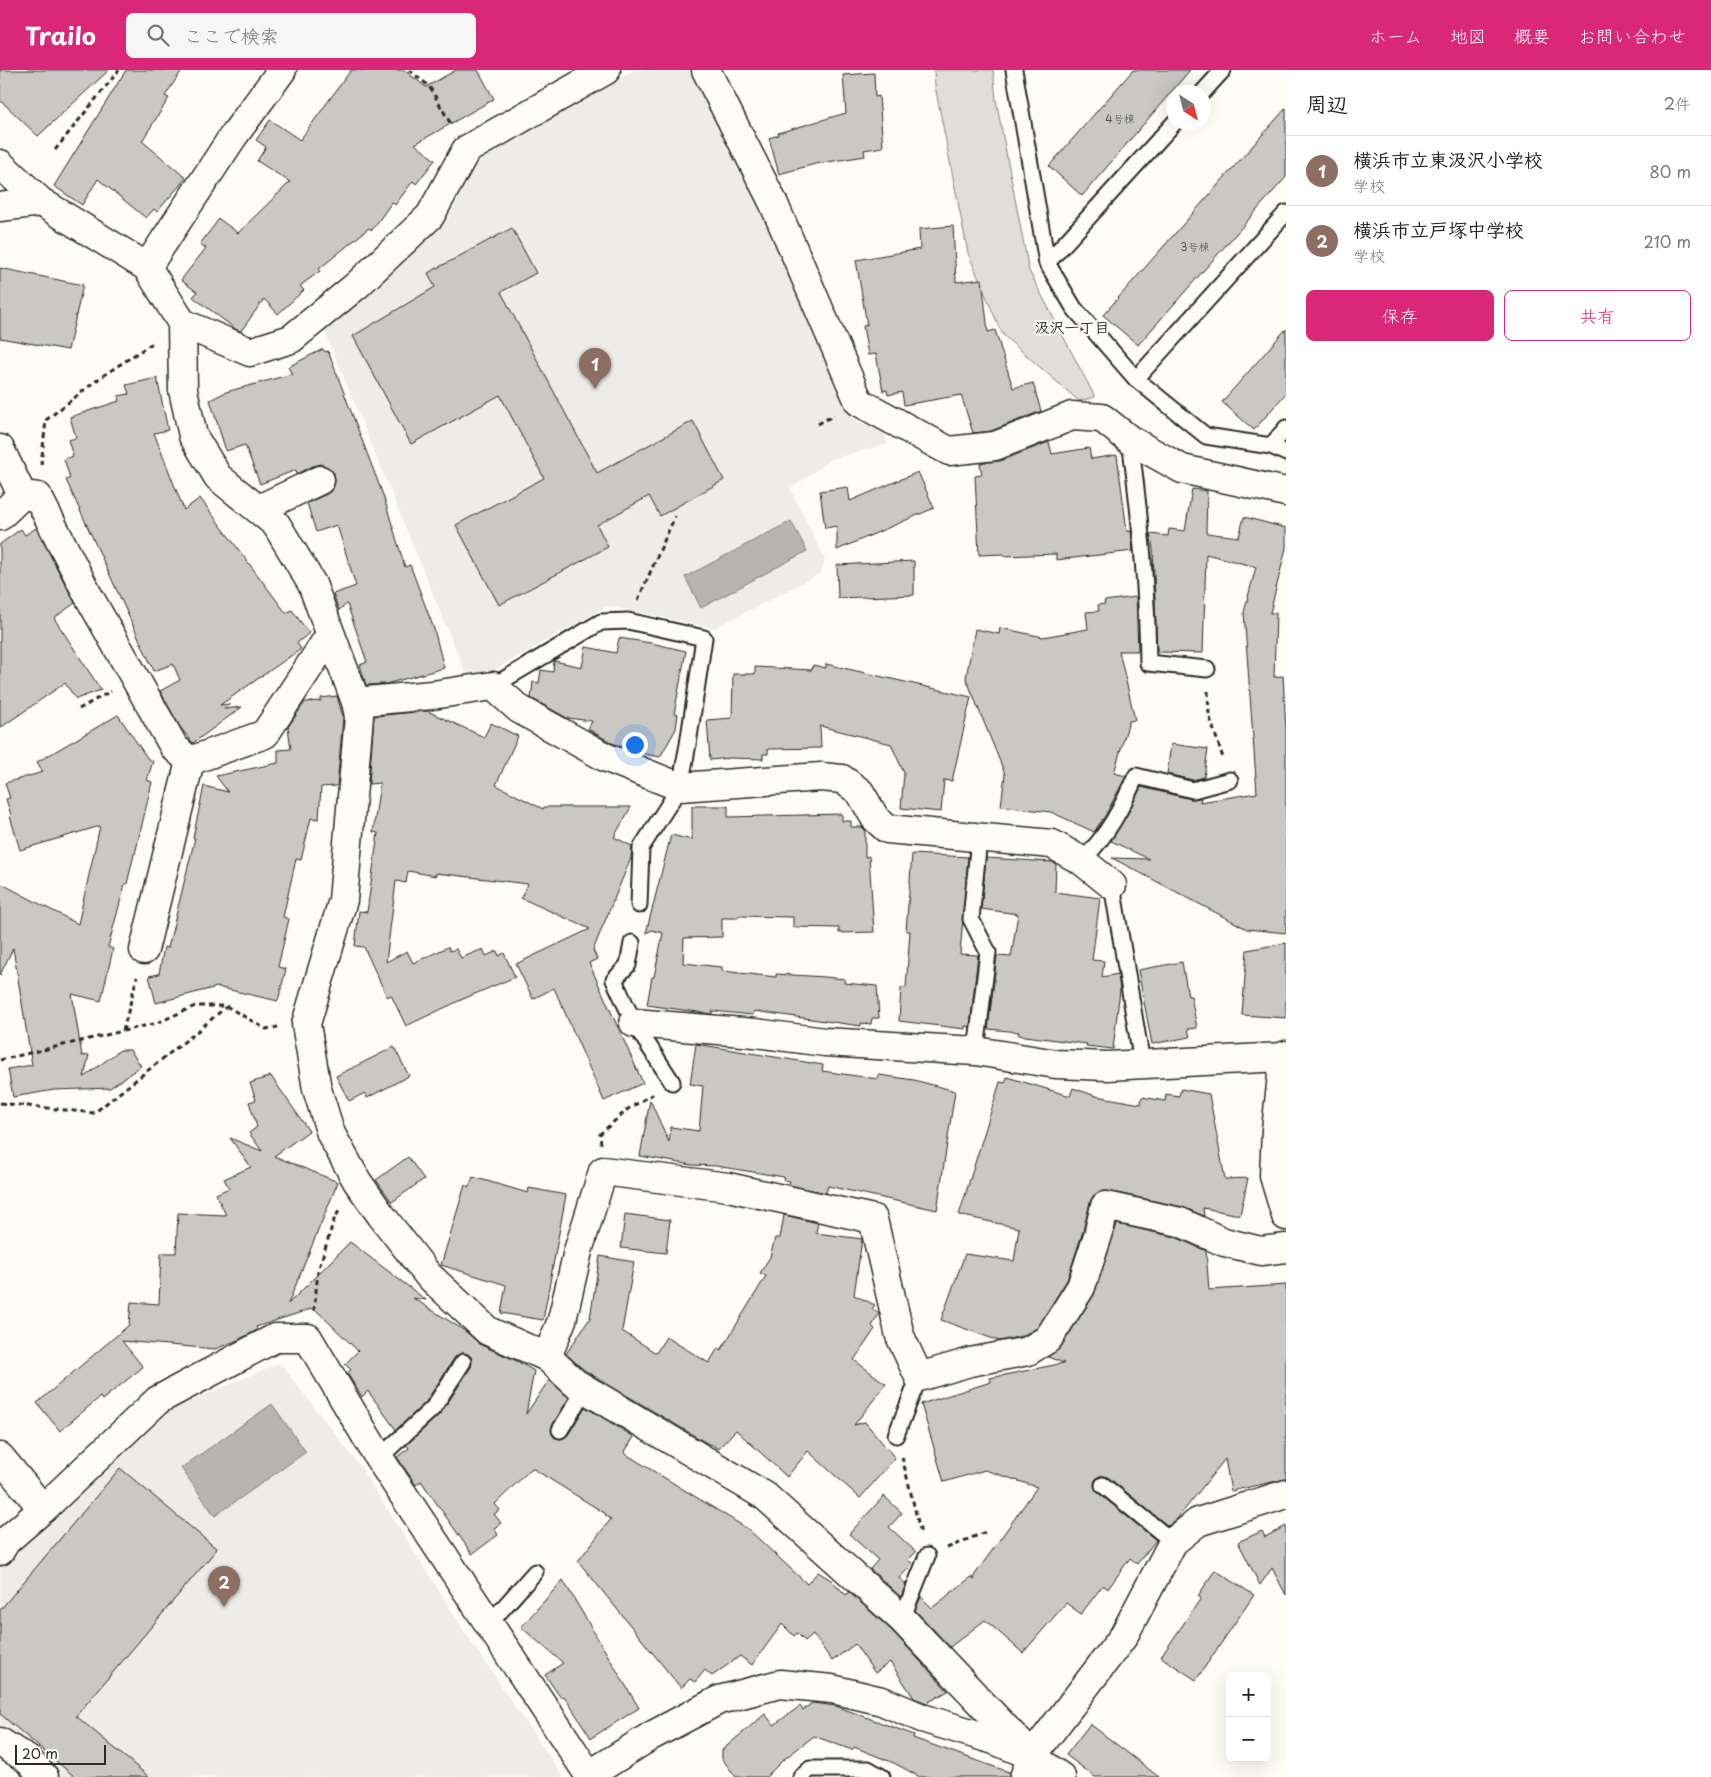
<!DOCTYPE html>
<html lang="ja">
<meta charset="utf-8">
<style>
body{margin:0;font-family:"Playpen Sans","Klee One",sans-serif;background:#f6f6f6;color:#222}
.controls{position:absolute;right:15px;bottom:15px;display:grid;overflow:hidden;border-radius:8px;box-shadow:0 5px 20px #0002}
.controls button{width:45px;height:45px;display:grid;place-items:center;padding:0;border:0;border-bottom:1px solid #e0e0e0;background:#fff;color:#222;font:25px sans-serif}
.compass{position:absolute;left:1166px;top:15px;width:45px;height:45px;border-radius:50%;background:#fff;box-shadow:0 5px 20px #0002;rotate:144deg}
.scale{position:absolute;left:15px;bottom:12px;width:91px;box-sizing:border-box;padding-left:5px;border:2px solid #2b2b2b;border-top:0;font-size:14px;line-height:18px;white-space:nowrap;color:#2b2b2b;-webkit-text-stroke:4px #fdfcf7;paint-order:stroke}
.you{position:absolute;left:634px;top:674px;width:18px;height:18px;margin:-12px;border:4px solid #fff;border-radius:50%;background:#1a73e8;box-shadow:0 0 0 8px #1a73e833}
.badge{display:grid;place-items:center;width:32px;height:32px;border-radius:50%;background:#db2777;color:#fff;font-size:16px;font-weight:700}
.pin{position:absolute;translate:-50% -41px;filter:drop-shadow(0 1px 2px #0008)}
.pin::after{content:'';position:absolute;top:26px;width:18px;height:15px;background:inherit;clip-path:polygon(0 0,100% 0,50% 100%)}
.list{margin:0;padding:0;list-style:none}
h2{display:flex;justify-content:space-between;align-items:center;height:65px;margin:0;padding:0 20px;font-size:21px}
h2 small{font-size:16px;font-weight:400;color:#767676}
.list li{display:grid;grid-template-columns:32px 1fr auto;gap:15px;align-items:center;box-sizing:border-box;height:70px;padding:0 20px;border-top:1px solid #e0e0e0}
.list b{display:block;font-size:19px;white-space:nowrap}
.list p{margin:0;font-size:16px;white-space:nowrap;color:#767676}
.list em{font-size:16px;font-style:normal;color:#767676}
.actions{display:flex;gap:10px;padding:15px 20px}
.actions a{flex:1;padding:11px 0;border:1px solid #db2777;border-radius:8px;text-align:center;font-size:18px;color:#db2777}
.actions .main{background:#db2777;color:#fff}
.icon{flex:none;width:28px;height:28px;fill:none;stroke:currentColor;stroke-width:2;stroke-linecap:round;stroke-linejoin:round}
.map{position:relative;flex:none;width:1286px;height:1707px;overflow:hidden}
header{display:flex;align-items:center;gap:30px;box-sizing:border-box;height:70px;padding:0 25px;background:#db2777;color:#fff}
header strong{font-size:24px}
nav{display:flex;gap:28px;margin-inline-start:auto;font-size:18px}
.search{width:350px;height:45px;background:#f6f6f6;display:flex;align-items:center;gap:12px;box-sizing:border-box;padding:0 18px;border-radius:8px;color:#767676;font-size:19px}
main{display:flex}
aside{flex:1;background:#fff}
.map>svg:first-child{display:block}
.built{fill:#edece8}
.green{fill:#dfdeda;stroke:#858482}
.water{fill:#b5b4b1;stroke:#7e7d7b}
.building{fill:#c9c8c4;stroke:#2b2b2b}
.lines{fill:none;stroke-linecap:round;stroke-linejoin:round}
.service-casing{stroke:#2b2b2b;stroke-width:19}
.minor-casing{stroke:#2b2b2b;stroke-width:31}
.path{stroke:#2b2b2b;stroke-width:3;stroke-dasharray:5 4;stroke-linecap:butt}
.service{stroke:#fdfcf7;stroke-width:15}
.minor{stroke:#fdfcf7;stroke-width:28}
.labels{text-anchor:middle;dominant-baseline:central;stroke-width:4;stroke-linejoin:round;paint-order:stroke}
.number-label{font-size:11px;fill:#525251}
.neighbourhood-label{font-size:15px;font-weight:bold;fill:#2b2b2b;stroke:#fdfcf7}
</style>
<header>
<strong>Trailo</strong>
<div class="search"><svg class="icon" aria-label="search" viewBox="0 0 24 24"><circle cx="10" cy="10" r="6"/><path d="M15 15l6 6"/></svg>ここで検索</div>
<nav><a>ホーム</a><a>地図</a><a>概要</a><a>お問い合わせ</a></nav>
</header>
<main>
<div class="map">
<svg width="1286" height="1707" viewBox="0 0 1286 1707">
<rect width="100%" height="100%" fill="#fdfcf7"/>
<filter id="ink" filterUnits="userSpaceOnUse"><feTurbulence type="fractalNoise" baseFrequency=".02" numOctaves="2"/><feDisplacementMap in="SourceGraphic" scale="10" xChannelSelector="R" yChannelSelector="G"/><feConvolveMatrix kernelMatrix="1 2 1 2 8 2 1 2 1" color-interpolation-filters="sRGB"/></filter>
<g filter="url(#ink)">
<g class="built">
<path d="M635,0h62l134,288 23,62 31,12 2,12 -55,15 -42,30 35,70 -4,14 -106,55 -108,-22 -125,71 -13,4 -145,-351 125,-113 26,-53 78,-51z"/>
<path d="M280,1293l79,102 115,181 89,131h-504l-26,-27 -33,-21v-161l13,-21 74,-73 84,-65z"/>
</g>
<path class="green" d="M934,0h59l3,30 33,171 66,126 -16,4 -76,-66 -4,-8 -31,-74 -33,-167z"/>
<g class="water">
<path d="M791,451l16,30 -106,57 -16,-31z"/>
<path d="M272,1334l34,48 -91,64 -34,-48z"/>
</g>
<g class="building">
<path d="M0,0h109l-71,66 -38,-36z"/>
<path d="M126,0h56l-17,26 4,2 -27,43 44,37 -29,34 -3,-3 -8,9 -48,-39 -16,26 -28,-19z"/>
<path d="M351,0h53l22,17 30,-17h22l16,29 -79,45 20,16 -19,24 -3,-3 -18,24 -3,-3 -20,28 -3,-2 -50,41 1,2 -20,15 4,4 -26,24 -14,-15 -23,32 -4,-1 -44,-33 4,-5 -16,-12 25,-32 -6,-4 19,-25 19,14 52,-51 -33,-21 9,-14 -10,-7 14,-20 30,20z"/>
<path d="M1133,0h57l-108,126 -33,-30z"/>
<path d="M874,3l1,24 4,-1 4,51 -19,3 1,6 -50,8 -36,10 -10,-36 10,-3 -1,-2 68,-20 -3,-38z"/>
<path d="M1286,38v69l-148,168 -35,-30z"/>
<path d="M953,156l3,56 26,-3 6,53 7,-2 18,58 20,-5 8,28 -50,20 -18,2 -12,-38 -57,10 -2,-13 -14,3 -1,-5 -4,1 -7,-37 -8,1 -5,-29 4,-1 -11,-65 64,-11 -1,-20z"/>
<path d="M512,158l24,45 -35,19 96,181 96,-52 31,59 -64,36 -11,-20 -52,29 11,22 -109,58 -43,-80 88,-47 -44,-83 -89,49 -58,-108 82,-49 -7,-14z"/>
<path d="M0,198l83,17 -15,65 -68,-12z"/>
<path d="M1286,259v64l-32,37 -32,-28z"/>
<path d="M323,279l2,3 3,-1 55,144 22,72 5,-2 24,64 10,39 -58,16 -20,1 -6,-20 7,-3 -20,-58 -8,6 -6,-16 23,-8 -19,-61 -21,7 -9,-29 20,-9 6,-5 2,-7 -1,-9 -6,-6 -7,-3 -8,2 -16,8 -1,-4 -36,14 -15,-39 -19,6 -16,-51 16,-8 66,-18 -4,-7z"/>
<path d="M157,308l11,52 -14,3 30,77 16,-12 86,115 6,-3 17,23 -12,10 4,6 -81,56 10,-1 -6,5 18,-2 -49,36 -13,-16 -20,-36 20,-11 -7,-16 -19,7 -88,-191 4,-2 -6,-19 9,-3 -5,-16 8,-2 -6,-21 49,-16 -1,-5 11,-2 -3,-9z"/>
<path d="M1049,372l3,12 37,-6 2,11 26,-4 10,76h4l2,20 -77,9v-6l-52,2v-2l-25,1 -4,-79 7,-1 -2,-12 20,-2z"/>
<path d="M918,402l16,36 -97,42v-24l-12,2 -5,-37 28,-4 2,14z"/>
<path d="M1192,419l15,2 -1,42 33,4 5,-20 42,11v20l-16,65h6l-2,64 9,-1 3,54v203l-39,-4 -135,-71 37,1 -38,-18 16,-26 14,-28 50,12 10,-1 -1,4 57,-9 -13,-181 12,-45 -50,-13 -3,99 -46,-1 -4,-104 -3,-14 18,2 1,-7 16,2z"/>
<path d="M36,458l39,75 -21,15 47,72 -25,9 -11,-16 -65,45v-184l21,-15 4,6z"/>
<path d="M914,491v34l-76,3 -1,-33z"/>
<path d="M1136,527l2,54h-19l16,69 -6,1 -15,52 12,3 -21,40 -11,16 -43,-20 -50,-6 4,-32 -39,-96 9,-49 24,5 1,-6 43,9 45,-8 -2,-17 13,-1 -1,-6 7,-1 -1,-3z"/>
<path d="M619,568l32,5 35,8 -12,63h4l-2,15 -16,28 -25,-5 -23,-9 -24,-14 4,-8 -25,-3 -36,-20 2,-16 6,1 2,-13 12,2 1,-11 28,6 4,-20 30,6z"/>
<path d="M826,594l145,33 -19,84 -8,-1 -3,32 -40,-4 3,-35 -13,-29 -71,-18 1,22 -53,1v5h-5v5l-33,-1 -20,2 -3,-40 25,-2 1,-44h22v-7l57,3 1,-5 13,3z"/>
<path d="M337,626l6,21 -6,69 -16,1 -2,32 -8,-1 -10,42 -5,-1 -13,58 6,2 -11,48 8,2 -8,32 -61,-14 -61,16 -7,-27 10,-2 5,-27 4,1 27,-110h-2l11,-52 24,6 -12,-16 62,-13v-13l13,-1 -3,-22 17,-25 16,-1v-3z"/>
<path d="M427,641l57,26 7,-14 27,13 -22,49 47,24 1,-2h87l-17,30 18,9 -1,12 -38,92 4,9 -8,4 54,120 -39,18 -50,-113 -21,11 -17,-35 74,-35 -69,-31 7,-14 -92,-11v3l-28,-5 -2,12 -10,-2 -10,81 21,-11 6,12 35,-16 2,4 6,-2 5,9 22,-9 3,7 11,-5 2,5 5,-3 11,24 -52,22 -57,27 -15,-31 -4,2 -23,-50 -9,-1 4,-35 8,1 11,-79 -5,-1 7,-49 -11,1 5,-68z"/>
<path d="M118,645l30,44 5,2 -6,19 5,2 -17,72h-1l-7,30h-2l-17,63 5,2 -12,52 -29,-7 10,62 7,-1 -5,22 36,-27h10l11,16 -31,22 -56,2 -41,7 -5,-28 24,-4 -19,-117 -13,27v-92l78,41 22,-98 -80,24 -10,-34 1,-1 -5,-16 4,-1 -5,-15 38,-11 -6,-10z"/>
<path d="M1171,674l37,5 -4,28 -11,3 -26,-6z"/>
<path d="M692,736h36v11l114,-3v7h9v6h11l3,3v27l4,-1 5,76 -35,1v-5l-46,-1v-10l-55,-1v2h-16v19l-38,1 -1,25 39,4v4l54,6v-3l49,3 20,2 -1,4 33,3 2,32h-7l-1,6 -10,-1v3l-107,-15 -1,4 -41,-4v3l-65,-9 5,-28h2l9,-44 -11,-3 -6,3 25,-98 21,5z"/>
<path d="M912,784l56,3 -8,97 18,1 -8,72 -5,-1v3l-66,-8 2,-33h5l4,-57h-4z"/>
<path d="M986,788l66,4 4,2 -1,28 45,6 -8,62 12,1 -2,16 16,-3 2,16 -7,59 -27,-3 1,-2 -69,-9 1,-3 -31,-3 9,-73 14,1 7,-43 -37,-5z"/>
<path d="M1286,873v75l-44,-3 5,-65z"/>
<path d="M1182,892l6,34h3l6,32 -9,1 2,8 -38,7 -14,-74z"/>
<path d="M696,974l127,21 -1,6 56,8 1,-4 35,5 41,11 -18,119 -109,-24 -2,7 -37,-8 1,-4 -7,-1 1,-3 -68,-11 -24,-1 -52,-9 10,-56 19,42 2,-15 28,4 4,-45 -13,-2z"/>
<path d="M394,977l15,29 -42,22 -2,-5 -16,8 -13,-25z"/>
<path d="M271,1006l38,55 -35,25 64,26 -50,122 62,-62 76,58 -13,-2 52,33 16,14 38,17 15,9 -8,43 23,-34 20,18 -17,28 -1,4 4,8 5,1 8,-4 17,-28 49,30 -10,16 124,76 59,55 11,-12 13,8 15,15 3,-3 42,38 57,61 -21,12 -13,-5 -24,-36 -15,11 -20,-29 -23,17 -19,-27 -8,7 -8,-8 -3,3 -12,-12 -30,41 -12,-9 -28,20 -7,-6 -10,12 -5,-3 -9,9 -103,-127 33,-42 -6,-4 1,-1 -74,-46 -37,36 5,6 -6,4 7,9 -7,5 4,7 -26,19 -51,-73 -5,4 -19,-28 12,-9 -3,-3 35,-32 30,-46 1,-9 -4,-4 -5,-1 -8,4 -29,45 -30,28 -28,-39 -6,6 -15,-24 4,-3 -6,-6 13,-13 -44,-43 -58,19 1,3 -19,10 -23,9 -93,-8 21,26 -41,33 -2,-3 -40,34 -23,-28 92,-78 2,-23 28,2 2,-51h15l2,-40 48,2 -10,-21 13,-6 -5,-9 27,-12 -21,-29 32,13 -13,-18 8,-6 -8,-25 7,-2 -6,-17z"/>
<path d="M1007,1007l63,19 3,-8 23,8 45,8 1,-7 23,4 1,-7 13,2 2,-7 28,5 16,85 23,-1 -8,37 -37,-7 1,8 -21,-9 -75,-16h-8l-7,5 -3,6 -7,29 -16,49 -30,48 -15,8 -23,5 -58,-21 24,-66 49,7 5,-33 -60,-13 41,-133 5,1z"/>
<path d="M408,1087l16,22 -32,23 -16,-22z"/>
<path d="M473,1107l55,16 1,-5 37,7 -23,125 -42,-7 5,-28 -65,-20 24,-80 4,2z"/>
<path d="M625,1144l45,6 -4,33 -45,-5z"/>
<path d="M784,1145l34,8 -2,10 46,6 -8,56 21,10 -3,4 7,5 -7,12 3,3 -21,31 32,24 -32,41 11,-3 30,36 -35,40 -52,-47 -21,26 -51,-47 -18,19 -7,-5 -1,1 -126,-75 -18,-16 24,-36 10,-62 34,6 -12,69 34,22 10,-16 43,26 9,-15 3,2 45,-74 -6,-3 10,-16 5,-19h5z"/>
<path d="M1117,1154l58,13 31,14 3,39 77,-5v194l-55,12 -6,-32 -48,60 -9,7 -59,-48 -5,-2h-5l-4,4 -1,4 3,8 59,48 -19,24 -7,-6 -22,31 -5,-4 -22,29 -15,-11 -43,50 -38,-33 -35,27 -35,-37 6,-13 11,11 39,-31 4,3 -1,-4 63,-89 -52,-17 -41,12 -23,-78 70,-22 -1,-4 74,-15 -16,-6 13,-10 33,-52z"/>
<path d="M120,1398l97,81 -141,167 73,61h-74l-75,-63v-104z"/>
<path d="M884,1426l18,17 -13,14 27,25 -8,8 5,4 -14,14 7,6 -5,13 -31,-28 8,-9 -29,-26z"/>
<path d="M1286,1456v69l-14,-27 -12,17 -22,-43 24,-11 3,6z"/>
<path d="M1215,1500l39,25 -58,85 -35,-23 40,-59 -3,-2z"/>
<path d="M563,1510l76,128 -48,30 -27,-42 -3,2 -16,-23 18,-12 -42,-36z"/>
<path d="M812,1633l24,3 78,29 -1,3 96,34v5h-89l-26,-14 -40,-16 -2,3 -38,-14 -31,24 -17,17h-30l-14,-18v-9l43,-36 9,11 26,-19 3,4z"/>
<path d="M1090,1654l69,53h-64l-29,-22z"/>
</g>
<g class="lines">
<defs>
<g id="service">
<path d="M1014,0l33,193 27,45 62,71 70,57 65,10 15,7"/>
<path d="M1203,22l20,-22"/>
<path d="M1047,193l128,-141"/>
<path d="M1136,309l150,-166"/>
<path d="M1130,370c10,74 17,148 18,223l59,6"/>
<path d="M1271,376l15,-18"/>
<path d="M493,616l108,-64 27,-1 76,17 -16,106 -8,43 -39,61 -2,57"/>
<path d="M1082,791c26,-27 39,-51 54,-85l57,14 37,-10"/>
<path d="M1112,815l30,178"/>
<path d="M632,873l-4,22 -14,15 20,43 38,59"/>
<path d="M976,981l12,-99 -17,-33 8,-80"/>
<path d="M560,1360l25,-41"/>
<path d="M896,1365l23,-58"/>
<path d="M379,1388l54,-50 30,-46"/>
<path d="M1103,1415l70,57"/>
<path d="M902,1549l25,-63"/>
<path d="M489,1554l46,-52"/>
<path d="M801,1707l9,-8h58l14,8"/>
</g>
<g id="minor">
<path d="M706,0l67,132 86,200 90,49 46,-5 77,-30 30,2 28,22 52,29 104,23"/>
<path d="M0,94l41,38 106,65 35,56 1,67 10,46 25,41 58,47 36,60 44,118 3,14 -16,184 -37,124 11,65 14,45 26,47 24,34 47,60 60,56 59,26 28,26 190,113 137,123 130,137 29,21"/>
<path d="M0,137l41,-5"/>
<path d="M147,197l85,-129 50,-68"/>
<path d="M182,253l68,29 41,-13 65,-53 74,-70 36,-66 140,-80"/>
<path d="M0,379l22,46"/>
<path d="M259,439l61,-29"/>
<path d="M0,446l22,-21 16,2 50,98 86,152 16,14"/>
<path d="M356,632l76,-7 61,-9 26,23 86,48 75,30 141,-10 21,2 18,13 15,26 12,11 165,15 30,17 30,24"/>
<path d="M144,880l46,-189 75,-27 65,-99"/>
<path d="M634,953l121,10 70,9 151,9 80,13 51,2 177,-9"/>
<path d="M1286,985l-2,2 -8,73 -2,46 12,40"/>
<path d="M547,1287l15,-37 16,-69 25,-80 125,16 145,32 27,117 19,41 51,-15 58,-11 20,-12 33,-52 17,-52 7,-29 75,16 44,20 37,9 25,-3"/>
<path d="M0,1387l43,52"/>
<path d="M0,1481l6,-10 37,-32 115,-109 117,-62h33l71,120 210,317 62,-39 68,-36 61,-16 52,5 50,12 40,17 72,22 29,12"/>
<path d="M0,1672l27,17 17,18"/>
<path d="M1024,1707l8,-21 91,-119 50,-95 25,-20 88,-28"/>
</g>
</defs>
<use href="#service" class="service-casing"/>
<use href="#minor" class="minor-casing"/>
<g class="path">
<path d="M409,0l20,16 23,40"/>
<path d="M55,80l64,-80"/>
<path d="M818,354l16,-9"/>
<path d="M41,395l5,-45 55,-43 53,-35"/>
<path d="M638,530l37,-84"/>
<path d="M1208,621l1,24 14,43"/>
<path d="M79,639l32,-18"/>
<path d="M123,961l14,-54"/>
<path d="M0,990l157,-37 38,-17h31l40,23 12,-2"/>
<path d="M0,1033l94,10 100,-79 32,-27"/>
<path d="M601,1074l-1,-10 28,-25 25,-15"/>
<path d="M314,1241l4,-40 16,-51 6,-11"/>
<path d="M902,1387l19,77"/>
<path d="M947,1478l41,-17"/>
</g>
<use href="#service" class="service"/>
<use href="#minor" class="minor"/>
</g>
</g>
<g class="labels">
<g class="number-label">
<text x="1120" y="48">4号棟</text>
<text x="1195" y="176">3号棟</text>
</g>
<g class="neighbourhood-label">
<text x="1072" y="256">汲沢一丁目</text>
</g>
</g>
</svg>
<div class="controls">
<button>+</button>
<button>−</button>
</div>
<svg class="compass" viewBox="-18 -18 36 36"><path d="M0-13l5 13h-10z" fill="#e53935"/><path d="M0 13l5-13h-10z" fill="#767676"/></svg>
<div class="scale">20 m</div>
<div class="you"></div>
<div class="pin badge" style="left:595px;top:319px;background:#8d6e63">1</div>
<div class="pin badge" style="left:224px;top:1537px;background:#8d6e63">2</div>
</div>
<aside>
<h2>周辺<small>2件</small></h2>
<ul class="list">
<li><span class="badge" style="background:#8d6e63">1</span><div><b>横浜市立東汲沢小学校</b><p>学校</p></div><em>80 m</em></li>
<li><span class="badge" style="background:#8d6e63">2</span><div><b>横浜市立戸塚中学校</b><p>学校</p></div><em>210 m</em></li>
</ul>
<div class="actions"><a class="main">保存</a><a>共有</a></div>
</aside>
</main>
